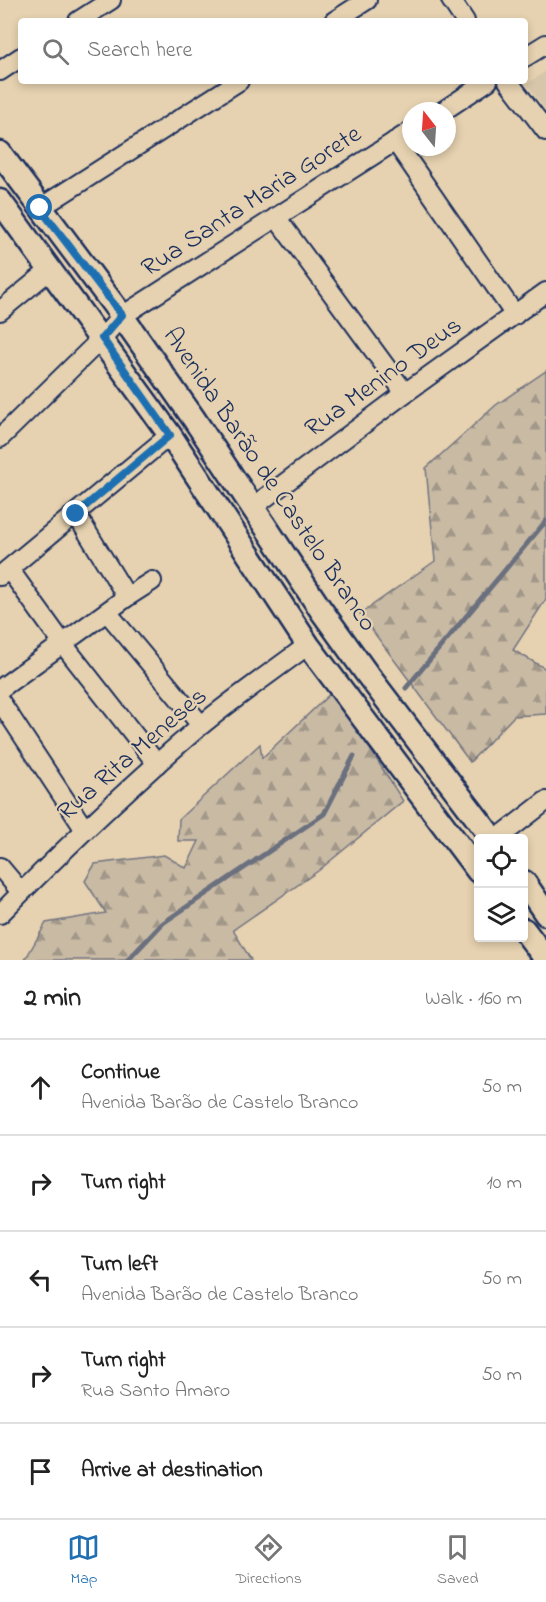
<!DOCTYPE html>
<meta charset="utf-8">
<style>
body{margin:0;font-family:"Indie Flower",sans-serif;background:#f6f6f6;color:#222}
.controls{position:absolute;right:18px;bottom:18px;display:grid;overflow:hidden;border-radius:6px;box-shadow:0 3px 9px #0003}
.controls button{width:54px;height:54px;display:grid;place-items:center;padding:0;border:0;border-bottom:2px solid #e0e0e0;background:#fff;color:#222;font:30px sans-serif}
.compass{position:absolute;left:402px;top:102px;width:54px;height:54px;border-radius:50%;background:#fff;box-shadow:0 3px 9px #0003;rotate:343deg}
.stop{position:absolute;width:18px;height:18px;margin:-14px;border:4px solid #1f6fb2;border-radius:50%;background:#fff}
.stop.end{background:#1f6fb2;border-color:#fff;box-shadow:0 2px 6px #0008}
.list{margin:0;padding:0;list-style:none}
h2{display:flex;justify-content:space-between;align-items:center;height:78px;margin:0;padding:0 24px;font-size:26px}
h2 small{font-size:20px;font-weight:400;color:#767676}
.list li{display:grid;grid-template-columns:39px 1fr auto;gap:18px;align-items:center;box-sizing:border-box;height:96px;padding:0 24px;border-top:2px solid #e0e0e0}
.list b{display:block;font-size:22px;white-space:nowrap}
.list p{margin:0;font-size:20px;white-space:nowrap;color:#767676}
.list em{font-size:20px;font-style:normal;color:#767676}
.icon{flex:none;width:33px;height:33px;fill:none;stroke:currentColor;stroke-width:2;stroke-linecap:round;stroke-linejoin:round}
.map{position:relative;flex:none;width:546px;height:960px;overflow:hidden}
.search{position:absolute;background:#fff;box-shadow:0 3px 9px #0003;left:18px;right:18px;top:18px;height:66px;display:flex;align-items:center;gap:15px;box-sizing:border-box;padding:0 21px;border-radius:6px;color:#767676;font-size:22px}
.sheet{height:558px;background:#fff}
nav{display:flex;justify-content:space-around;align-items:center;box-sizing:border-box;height:84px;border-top:2px solid #e0e0e0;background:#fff;font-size:16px;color:#767676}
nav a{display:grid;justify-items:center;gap:3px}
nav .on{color:#1f6fb2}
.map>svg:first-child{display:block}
.built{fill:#d7c6aa}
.forest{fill:url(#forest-firs);stroke:#727481;stroke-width:1.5}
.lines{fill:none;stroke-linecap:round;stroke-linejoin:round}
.stream{stroke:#6b6f7e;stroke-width:5}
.minor-casing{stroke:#1b2f5e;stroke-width:22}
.major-casing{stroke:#1b2f5e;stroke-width:27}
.minor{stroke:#e6d2b0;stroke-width:18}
.major{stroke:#e6d2b0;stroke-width:22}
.route{stroke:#1f6fb2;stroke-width:8}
.labels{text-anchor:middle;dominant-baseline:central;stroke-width:4.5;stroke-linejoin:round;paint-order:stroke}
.street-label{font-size:26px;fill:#1b2f5e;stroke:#e6d2b0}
</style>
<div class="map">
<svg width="546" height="960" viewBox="0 0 546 960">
<defs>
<pattern id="forest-firs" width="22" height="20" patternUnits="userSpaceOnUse" patternTransform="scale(1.5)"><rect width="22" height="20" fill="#c9baa4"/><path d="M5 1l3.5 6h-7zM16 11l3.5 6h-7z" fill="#a29889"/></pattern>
</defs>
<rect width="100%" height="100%" fill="#e6d2b0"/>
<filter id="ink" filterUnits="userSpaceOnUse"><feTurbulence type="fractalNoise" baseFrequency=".0167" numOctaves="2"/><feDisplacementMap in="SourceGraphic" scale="12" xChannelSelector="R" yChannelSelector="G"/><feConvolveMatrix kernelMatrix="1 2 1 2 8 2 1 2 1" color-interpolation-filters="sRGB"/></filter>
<g filter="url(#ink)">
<path class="built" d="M546,71v40l-19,-27z"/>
<g class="forest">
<path d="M546,371v228l-33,51 33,19v45l-32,2 -44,46 -110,-148 75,-53 -9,-93 70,-63z"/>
<path d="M333,691l70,110 -85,70 -85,59 18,30h-226l21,-37 60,-10 -21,-32 10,-17 69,-9 22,13 13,-27h-21l1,-22 81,-75 2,14z"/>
</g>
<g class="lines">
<g class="stream">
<path d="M406,688l140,-167"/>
<path d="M128,960l35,-37 161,-109 30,-58"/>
</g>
<defs>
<g id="minor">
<path d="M451,0l14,21"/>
<path d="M78,21l33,-21"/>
<path d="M334,21l33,-21"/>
<path d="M525,57l21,-13"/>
<path d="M0,71l21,-14"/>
<path d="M508,81l38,50"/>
<path d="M443,111l45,-30"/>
<path d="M395,141l120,174"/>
<path d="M40,208l199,-127"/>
<path d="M276,217l129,176"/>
<path d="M0,311l51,-42"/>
<path d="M0,438l102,-100 20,-22 289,-185"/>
<path d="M253,507l152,-114 141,-101"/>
<path d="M76,514l51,83"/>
<path d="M9,569l54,75 94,120"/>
<path d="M0,576l170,-141"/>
<path d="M107,612l94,113"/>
<path d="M0,689l127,-92 25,-16"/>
<path d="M0,701l85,129"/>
<path d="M498,838l48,-37"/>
<path d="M0,867l21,25"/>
<path d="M0,914c64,-65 130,-128 199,-187 35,-29 73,-55 109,-82"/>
</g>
<g id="major">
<path d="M0,153l122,163 72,103 127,191 46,64 125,164"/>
<path d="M0,201l170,234 138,210 170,226"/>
<path d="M524,882l22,32"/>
<path d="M524,930l22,29"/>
</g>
</defs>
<use href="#minor" class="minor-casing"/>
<use href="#major" class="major-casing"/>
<use href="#minor" class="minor"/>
<use href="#major" class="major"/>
</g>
</g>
<g class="lines" filter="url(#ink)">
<path class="route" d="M40,208l82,107 -20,23 68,97 -94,79"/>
</g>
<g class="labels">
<g class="street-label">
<text transform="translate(252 202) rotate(-33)">Rua Santa Maria Gorete</text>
<text transform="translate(384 378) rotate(-36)">Rua Menino Deus</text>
<text transform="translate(269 480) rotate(56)">Avenida Barão de Castelo Branco</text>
<text transform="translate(133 755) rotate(-41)">Rua Rita Meneses</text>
</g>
</g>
</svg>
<div class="controls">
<button><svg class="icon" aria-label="locate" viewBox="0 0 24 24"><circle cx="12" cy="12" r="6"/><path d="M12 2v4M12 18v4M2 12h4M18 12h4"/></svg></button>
<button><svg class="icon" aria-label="layers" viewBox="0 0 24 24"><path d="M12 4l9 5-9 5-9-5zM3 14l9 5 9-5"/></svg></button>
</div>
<svg class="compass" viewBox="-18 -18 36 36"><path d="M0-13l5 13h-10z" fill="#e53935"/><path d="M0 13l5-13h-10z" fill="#767676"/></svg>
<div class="stop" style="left:40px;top:208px"></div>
<div class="stop end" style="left:76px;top:514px"></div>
<div class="search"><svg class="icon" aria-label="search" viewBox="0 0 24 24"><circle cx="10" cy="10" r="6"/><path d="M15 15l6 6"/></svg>Search here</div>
</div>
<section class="sheet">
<h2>2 min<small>Walk · 160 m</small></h2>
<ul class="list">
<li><svg class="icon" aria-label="ahead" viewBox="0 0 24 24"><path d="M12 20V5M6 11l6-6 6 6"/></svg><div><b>Continue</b><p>Avenida Barão de Castelo Branco</p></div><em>50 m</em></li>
<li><svg class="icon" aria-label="right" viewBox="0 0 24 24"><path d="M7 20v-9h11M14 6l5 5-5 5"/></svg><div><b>Turn right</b></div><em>10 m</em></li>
<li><svg class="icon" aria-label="left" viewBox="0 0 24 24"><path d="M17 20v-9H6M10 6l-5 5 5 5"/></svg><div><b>Turn left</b><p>Avenida Barão de Castelo Branco</p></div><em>50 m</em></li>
<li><svg class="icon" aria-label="right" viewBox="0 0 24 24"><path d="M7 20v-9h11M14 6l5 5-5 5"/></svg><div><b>Turn right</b><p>Rua Santo Amaro</p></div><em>50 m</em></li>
<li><svg class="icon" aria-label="arrive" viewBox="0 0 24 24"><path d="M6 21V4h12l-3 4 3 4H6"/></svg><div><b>Arrive at destination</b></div></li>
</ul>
</section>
<nav>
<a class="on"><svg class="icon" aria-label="map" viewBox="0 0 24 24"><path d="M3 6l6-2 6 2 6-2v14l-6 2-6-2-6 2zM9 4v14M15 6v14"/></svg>Map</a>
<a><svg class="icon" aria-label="directions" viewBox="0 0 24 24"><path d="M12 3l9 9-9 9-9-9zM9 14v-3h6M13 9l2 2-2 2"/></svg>Directions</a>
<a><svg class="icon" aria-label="saved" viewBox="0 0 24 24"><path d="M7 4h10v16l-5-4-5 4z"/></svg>Saved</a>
</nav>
